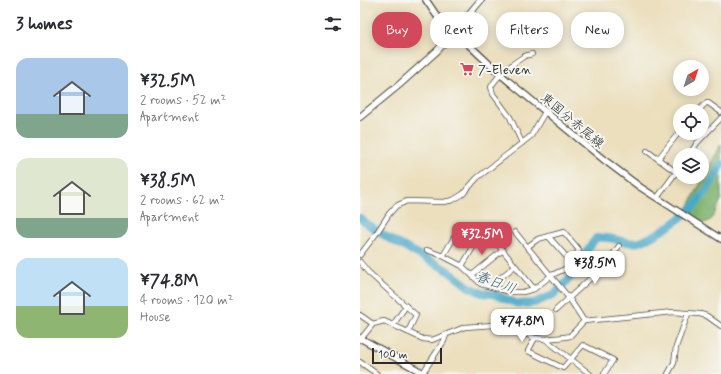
<!DOCTYPE html>
<meta charset="utf-8">
<style>
body{margin:0;font-family:Mynerve,"Klee One",sans-serif;background:#f2f2f3;color:#2b2b33;height:100vh;display:flex;flex-direction:column;font-size:15px;white-space:nowrap}
*{box-sizing:border-box;margin:0}
p{font-size:13px;color:#7c7c81}
.icon{flex:none;width:22px;height:22px;fill:none;stroke:currentColor;stroke-width:2;stroke-linecap:round;stroke-linejoin:round}
.map{position:relative;flex:1;overflow:hidden}
.drawer{display:flex;flex-direction:column;background:#fff;width:360px}
.drawer>*{flex:none}
.top-card{position:absolute;left:12px;top:12px;width:289px;height:36px;display:flex;gap:8px}
.needle{width:26px;rotate:39deg}
.controls{position:absolute;left:313px;top:60px;display:grid;gap:8px}
.controls a{display:grid;place-items:center;width:36px;height:36px;border-radius:50%;background:#fff;box-shadow:0 2px 10px #0003;font-size:20px}
.scale{position:absolute;left:12px;bottom:10px;width:70px;box-sizing:border-box;padding-left:4px;border:2px solid #2b2b2b;border-top:0;font-size:11px;line-height:14px;white-space:nowrap;color:#2b2b2b;-webkit-text-stroke:3px #f6f6f2;paint-order:stroke}
.price{position:absolute;translate:-50% -34px;padding:0 9px;border-radius:8px;background:#fff;color:#222;font-size:13px;line-height:26px;filter:drop-shadow(0 1px 2px #0008)}
.price::after{content:'';position:absolute;left:50%;top:24px;width:12px;height:9px;margin-left:-6px;background:inherit;clip-path:polygon(0 0,100% 0,50% 100%)}
.price.selected{background:#d1495b;color:#fff}
ul{padding:0;list-style:none}
li{display:flex;align-items:center;gap:12px;height:100px;padding:0 16px}
li span{display:grid;place-items:center;flex:none;width:112px;height:80px;border-radius:12px;color:#555}
li>.icon{margin-inline-start:auto}
span .icon{width:48px;height:48px;fill:#fffc;stroke-width:1}
li b{font-size:17px}
h2{display:flex;justify-content:space-between;align-items:center;height:48px;padding:0 16px;font-size:17px}
.tag{padding:0 14px;border-radius:16px;background:#fff;box-shadow:0 2px 10px #0003;font-size:14px;line-height:36px}
.tag.selected{background:#d1495b;color:#fff}
main{display:flex;flex:1;min-height:0}
.map>svg:first-child{display:block}
</style>
<main>
<section class="drawer">
<h2>3 homes<svg class="icon" aria-label="filters" viewBox="0 0 24 24"><path d="M4 7h16M4 17h16"/><circle cx="9" cy="7" r="2"/><circle cx="15" cy="17" r="2"/></svg></h2>
<ul>
<li><span style="background:linear-gradient(#a9c7e8 70%,#7fa58c 0)"><svg class="icon" aria-label="home" viewBox="0 0 24 24"><path d="M3 11l9-7 9 7M6 9v11h12V9"/></svg></span><div><b>¥32.5M</b><p>2 rooms · 52 m²</p><p>Apartment</p></div></li>
<li><span style="background:linear-gradient(#dfe7d0 75%,#7fa58c 0)"><svg class="icon" aria-label="home" viewBox="0 0 24 24"><path d="M3 11l9-7 9 7M6 9v11h12V9"/></svg></span><div><b>¥38.5M</b><p>2 rooms · 62 m²</p><p>Apartment</p></div></li>
<li><span style="background:linear-gradient(#bfe0f5 60%,#8fb573 0)"><svg class="icon" aria-label="home" viewBox="0 0 24 24"><path d="M3 11l9-7 9 7M6 9v11h12V9"/></svg></span><div><b>¥74.8M</b><p>4 rooms · 120 m²</p><p>House</p></div></li>
</ul>
</section>
<div class="map">
<svg width="361" height="374" viewBox="0 0 361 374">
<rect width="100%" height="100%" fill="#f6f6f2"/>
<filter id="ink" filterUnits="userSpaceOnUse"><feTurbulence type="fractalNoise" baseFrequency=".025" numOctaves="2"/><feDisplacementMap in="SourceGraphic" scale="8" xChannelSelector="R" yChannelSelector="G"/><feConvolveMatrix kernelMatrix="1 2 1 2 8 2 1 2 1" color-interpolation-filters="sRGB"/></filter>
<filter id="wash" filterUnits="userSpaceOnUse"><feTurbulence type="fractalNoise" baseFrequency=".012" numOctaves="4" result="noise"/><feDisplacementMap in="SourceGraphic" scale="16" xChannelSelector="R" yChannelSelector="G"/><feGaussianBlur stdDeviation="0.9" result="paint"/><feColorMatrix in="noise" values="0 0 0 0 0 0 0 0 0 0 0 0 0 0 0 0 0 1.4 0 .05"/><feComposite in="paint" operator="in"/></filter>
<g filter="url(#wash)">
<rect width="100%" height="100%" fill="#ebdfbd"/>
<polygon fill="#7db16d" stroke="#546e4c" points="361,144 361,200 352,219 345,223 326,211"/>
<g fill="none" stroke-linecap="round" stroke-linejoin="round">
<path stroke="#4aa8c9" stroke-width="8" d="M 0,218 L 7,224 L 28,238 L 87,270 L 109,287 L 122,293 L 133,294 L 158,304 L 174,303 L 193,295 L 209,279 L 225,253 L 236,238 C 251,235 264,245 279,242 C 285,241 292,236 298,233 C 328,216 347,196 361,164"/>
</g>
</g>
<g filter="url(#ink)">
<g fill="none" stroke-linecap="round" stroke-linejoin="round">
<defs>
<g id="minor">
<polyline points="338,111 347,102 361,112"/>
<path d="M 162,143 L 150,117 L 133,94 L 131,87 C 136,77 153,63 163,57 C 166,55 169,55 172,54"/>
<polyline points="287,151 316,172"/>
<polyline points="329,155 337,143 361,118"/>
<polyline points="298,159 320,131"/>
<polyline points="297,198 320,167"/>
<polyline points="155,232 209,298 224,321"/>
<polyline points="188,236 211,262"/>
<polyline points="67,250 83,256 102,266 121,284 150,292 163,292 174,289"/>
<polyline points="0,255 16,234 29,214 36,206 47,201 84,202 93,200 103,194 117,178 171,136 185,112"/>
<polyline points="83,256 102,224 136,242 174,289 192,275 207,268 219,250 204,232 178,239 167,247"/>
<polyline points="0,262 8,272 56,315 48,332"/>
<polyline points="102,266 121,234"/>
<polyline points="112,275 143,250"/>
<polyline points="130,286 155,266"/>
<polyline points="196,310 247,263 259,246"/>
<polyline points="0,315 13,324"/>
<polyline points="33,325 46,306"/>
<polyline points="175,338 168,351 203,368 223,345 253,360 244,374"/>
<polyline points="185,339 230,374"/>
<polyline points="0,340 13,324 24,321 63,339 72,340 105,327 133,325 150,328 175,338 185,339 205,337 210,336 224,321 313,312 340,314 347,316 361,326"/>
<polyline points="0,362 17,374"/>
<polyline points="62,374 84,341 86,335"/>
<polyline points="308,374 314,363 316,347 328,314"/>
</g>
<g id="tertiary">
<polyline points="66,0 81,22 95,32 141,75 243,159 280,187 361,239"/>
<polyline points="0,338 65,374"/>
</g>
<polyline id="secondary" points="0,117 39,85 78,50 121,0"/>
</defs>
<use href="#minor" stroke="#484641" stroke-width="6"/>
<use href="#tertiary" stroke="#484641" stroke-width="8"/>
<use href="#secondary" stroke="#484641" stroke-width="8"/>
<use href="#minor" stroke="#fff" stroke-width="4.5"/>
<use href="#tertiary" stroke="#fff" stroke-width="5.5"/>
<use href="#secondary" stroke="#fff" stroke-width="6"/>
</g>
</g>
<defs>
<symbol id="supermarket-bare" viewBox="-9 -9 18 18"><path d="M-6-5.5h2.5l.6 2H6L4.5 2H-2.5L-4.4-4H-6ZM-1.5 3.2a1.3 1.3 0 1 0 .1 0ZM3 3.2a1.3 1.3 0 1 0 .1 0Z" fill="#d1495b" stroke="#f6f6f2" stroke-width="2.5" paint-order="stroke"/></symbol>
</defs>
<g fill-rule="evenodd">
<use href="#supermarket-bare" x="97" y="59" width="20" height="20"/>
</g>
<g text-anchor="middle" stroke-width="4" stroke-linejoin="round" paint-order="stroke">
<g font-size="13" fill="#2b2b2b" stroke="#f6f6f2" text-anchor="start">
<text x="118" y="74">7-Eleven</text>
</g>
<g font-size="13" fill="#2b2b2b" stroke="#f6f6f2">
<text transform="translate(213 120) rotate(40)" y="5">東国分赤尾線</text>
</g>
<g font-size="14" font-style="italic" fill="#375d6a" stroke="#f6f6f2">
<text transform="translate(136 282) rotate(20)" y="5">春日川</text>
</g>
</g>
</svg>
<div class="controls">
<a><svg class="needle" viewBox="-14 -14 28 28"><path d="M0-13l5 13h-10z" fill="#e53935"/><path d="M0 13l5-13h-10z" fill="#7c7c81"/></svg></a>
<a><svg class="icon" aria-label="locate" viewBox="0 0 24 24"><circle cx="12" cy="12" r="6"/><path d="M12 2v4M12 18v4M2 12h4M18 12h4"/></svg></a>
<a><svg class="icon" aria-label="layers" viewBox="0 0 24 24"><path d="M12 4l9 5-9 5-9-5zM3 14l9 5 9-5"/></svg></a>
</div>
<div class="scale">100 m</div>
<b class="price selected" style="left:122px;top:256px">¥32.5M</b>
<b class="price" style="left:235px;top:285px">¥38.5M</b>
<b class="price" style="left:162px;top:343px">¥74.8M</b>
<div class="top-card">
<a class="tag selected">Buy</a>
<a class="tag">Rent</a>
<a class="tag">Filters</a>
<a class="tag">New</a>
</div>
</div>
</main>
